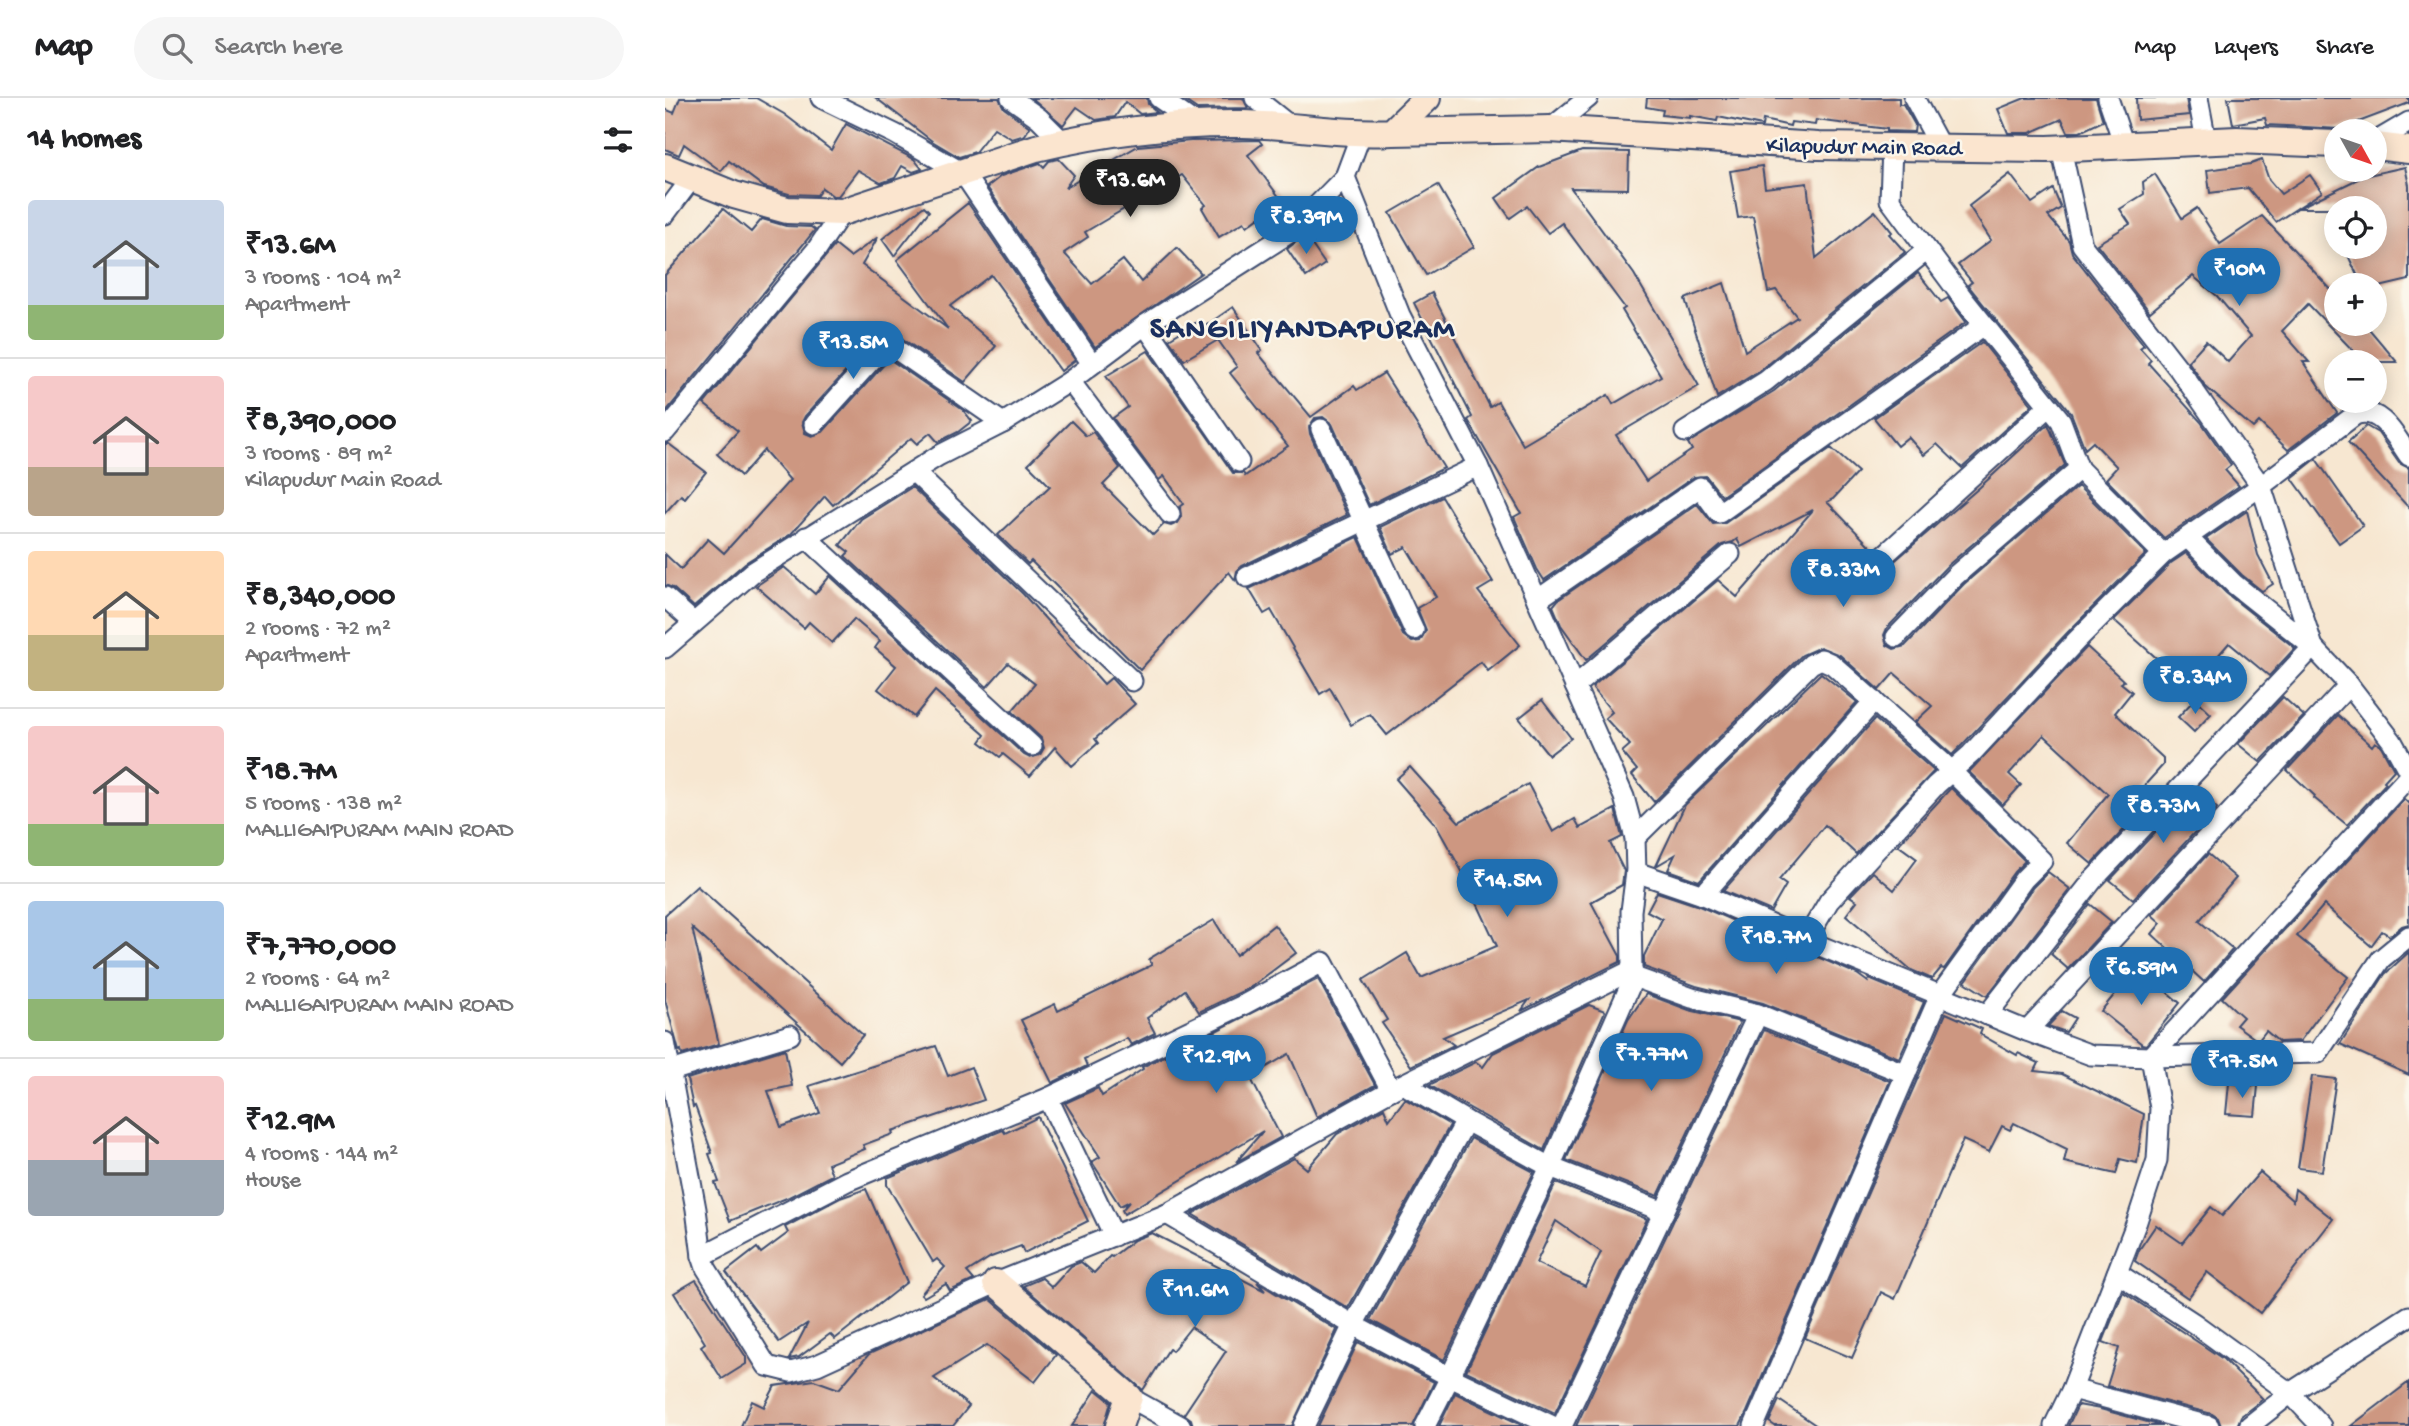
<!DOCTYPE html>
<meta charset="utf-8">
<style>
body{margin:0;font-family:"Gochi Hand",sans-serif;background:#f6f6f6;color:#202124;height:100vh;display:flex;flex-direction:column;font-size:26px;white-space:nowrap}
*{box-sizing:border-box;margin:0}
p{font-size:23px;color:#757577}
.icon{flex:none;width:38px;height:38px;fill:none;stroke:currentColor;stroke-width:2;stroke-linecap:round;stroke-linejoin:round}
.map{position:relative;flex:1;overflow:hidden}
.sheet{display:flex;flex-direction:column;background:#fff;width:665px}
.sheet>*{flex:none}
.needle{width:46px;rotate:130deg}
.buttons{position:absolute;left:1659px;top:21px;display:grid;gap:14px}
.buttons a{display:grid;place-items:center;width:63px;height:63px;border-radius:50%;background:#fff;box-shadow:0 4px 18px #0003;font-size:35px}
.price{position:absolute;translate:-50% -60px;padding:0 16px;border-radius:24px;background:#1f6fb2;color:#fff;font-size:23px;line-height:46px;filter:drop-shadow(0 2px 4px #0008)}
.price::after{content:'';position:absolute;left:50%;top:42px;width:21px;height:16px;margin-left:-10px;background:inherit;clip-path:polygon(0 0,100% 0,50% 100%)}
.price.on{background:#222;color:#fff}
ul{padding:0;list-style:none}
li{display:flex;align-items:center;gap:21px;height:175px;padding:0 28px}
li+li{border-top:2px solid #e0e0e0}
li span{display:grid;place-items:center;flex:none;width:196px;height:140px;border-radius:7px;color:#555}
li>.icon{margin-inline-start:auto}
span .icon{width:84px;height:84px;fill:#fffc;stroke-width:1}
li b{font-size:30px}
h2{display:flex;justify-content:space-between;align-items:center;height:84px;padding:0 28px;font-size:30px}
header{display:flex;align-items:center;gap:42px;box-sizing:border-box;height:98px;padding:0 35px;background:#fff;border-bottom:2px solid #e0e0e0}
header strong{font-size:33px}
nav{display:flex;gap:38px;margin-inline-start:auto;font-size:24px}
.search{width:490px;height:63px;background:#f6f6f6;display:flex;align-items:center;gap:18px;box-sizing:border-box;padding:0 24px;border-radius:38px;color:#757577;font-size:26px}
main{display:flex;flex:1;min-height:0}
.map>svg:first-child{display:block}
</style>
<header>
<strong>Map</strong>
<div class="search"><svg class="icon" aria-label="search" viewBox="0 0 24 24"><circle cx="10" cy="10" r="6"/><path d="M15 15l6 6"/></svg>Search here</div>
<nav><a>Map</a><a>Layers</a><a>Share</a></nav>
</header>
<main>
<section class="sheet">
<h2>14 homes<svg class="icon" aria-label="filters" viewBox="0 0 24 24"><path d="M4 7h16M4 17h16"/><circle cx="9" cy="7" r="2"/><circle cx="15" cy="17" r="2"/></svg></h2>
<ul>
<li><span style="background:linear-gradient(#c9d6e8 75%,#8fb573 0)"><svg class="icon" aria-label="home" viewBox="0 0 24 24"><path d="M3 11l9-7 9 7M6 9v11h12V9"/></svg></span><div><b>₹13.6M</b><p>3 rooms · 104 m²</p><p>Apartment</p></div></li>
<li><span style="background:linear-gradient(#f6c9c9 65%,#b9a48a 0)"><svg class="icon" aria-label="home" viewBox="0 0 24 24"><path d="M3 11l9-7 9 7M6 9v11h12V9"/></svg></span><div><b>₹8,390,000</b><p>3 rooms · 89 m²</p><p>Kilapudur Main Road</p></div></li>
<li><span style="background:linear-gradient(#ffd9b3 60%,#c2b280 0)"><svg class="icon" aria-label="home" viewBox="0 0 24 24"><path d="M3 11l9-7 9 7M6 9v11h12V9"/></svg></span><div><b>₹8,340,000</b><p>2 rooms · 72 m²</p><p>Apartment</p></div></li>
<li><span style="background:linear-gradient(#f6c9c9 70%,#8fb573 0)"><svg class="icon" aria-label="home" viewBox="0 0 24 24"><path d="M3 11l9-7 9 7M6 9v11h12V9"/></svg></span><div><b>₹18.7M</b><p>5 rooms · 138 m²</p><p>MALLIGAIPURAM MAIN ROAD</p></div></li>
<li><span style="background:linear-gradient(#a9c7e8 70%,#8fb573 0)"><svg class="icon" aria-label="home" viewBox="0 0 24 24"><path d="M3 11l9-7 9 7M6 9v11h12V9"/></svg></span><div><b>₹7,770,000</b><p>2 rooms · 64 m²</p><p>MALLIGAIPURAM MAIN ROAD</p></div></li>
<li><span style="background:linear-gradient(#f6c9c9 60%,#9aa5b1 0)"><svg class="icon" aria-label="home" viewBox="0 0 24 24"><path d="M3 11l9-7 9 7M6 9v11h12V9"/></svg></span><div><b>₹12.9M</b><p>4 rooms · 144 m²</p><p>House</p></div></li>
</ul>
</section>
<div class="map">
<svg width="1744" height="1328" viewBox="0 0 1744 1328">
<rect width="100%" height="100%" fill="#fbf7ec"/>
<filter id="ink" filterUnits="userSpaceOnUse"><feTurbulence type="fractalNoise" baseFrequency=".0143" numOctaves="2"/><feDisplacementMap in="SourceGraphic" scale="14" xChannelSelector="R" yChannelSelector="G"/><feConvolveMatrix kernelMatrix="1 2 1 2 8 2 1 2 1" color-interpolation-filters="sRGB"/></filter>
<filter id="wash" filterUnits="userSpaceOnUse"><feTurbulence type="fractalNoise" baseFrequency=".00686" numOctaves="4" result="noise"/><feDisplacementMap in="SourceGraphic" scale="28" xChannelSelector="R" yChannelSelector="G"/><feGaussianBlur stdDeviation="1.57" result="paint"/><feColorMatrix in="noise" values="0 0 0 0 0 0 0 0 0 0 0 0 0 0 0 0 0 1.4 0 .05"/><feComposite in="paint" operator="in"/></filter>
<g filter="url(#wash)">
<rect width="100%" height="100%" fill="#f7e7d1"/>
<g id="blocks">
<g fill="#cd9781" fill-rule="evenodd">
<polygon points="15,0 91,0 119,16 166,52 181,26 249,61 257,71 248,74 237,68 230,80 216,85 193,72 173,98 168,98 157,90 152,97 124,96 99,89 64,63 56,73 19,46 14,57 0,51 0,11 9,15"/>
<polygon points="211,0 334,0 339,10 365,29 360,37 347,41 329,30 310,54 294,59 267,43"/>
<polygon points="367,0 482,0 483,6 492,14 475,16 460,4 450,19 431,22 412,9 398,27"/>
<polygon points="516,0 578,0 583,10 532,11"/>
<polygon points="982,0 1234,0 1234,6 1238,6 1250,27 1249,34 1222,33 1222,31 1151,22 1150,27 1126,24 1125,28 1098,22 1097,28 1053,19 1052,23 1025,18 1025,20 997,17 998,12 981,9"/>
<polygon points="1360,0 1431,0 1438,23 1415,34 1403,34 1397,21 1365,35 1343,35 1333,11"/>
<polygon points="1471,0 1521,0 1524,17 1472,22"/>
<polygon points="1563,0 1744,0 1744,5 1675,31 1602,27 1600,20 1568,26"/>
<polygon points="594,42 597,46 583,57 626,115 618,124 608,131 607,129 603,132 594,119 582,128 579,124 554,139 537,110 541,107 517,77 420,134 423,139 399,155 427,186 458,162 476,184 512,150 536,175 430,249 322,89 336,78 375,65 379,69 384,63 394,61 409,77 400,90 473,48 526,43"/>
<polygon points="917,53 964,54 963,91 906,90 969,176 1034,288 951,337 981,383 1027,352 1023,345 1109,293 1253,175 1276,204 1283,200 1301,224 1057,398 1041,378 1029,379 879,482 872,471 849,419 856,415 803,322 807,319 749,205 767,195 825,309 833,304 858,347 943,297 948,306 996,278 957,212 960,210 897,125 883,135 862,108 845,120 831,100 874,69"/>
<polygon points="1597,62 1604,82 1616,96 1645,77 1657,94 1611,124 1583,90 1545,95 1542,72 1586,66"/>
<polygon points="1097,68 1100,90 1142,85 1151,160 1210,113 1227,134 1224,136 1240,154 1094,273 1052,299 1020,201 1059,185 1080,253 1132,219 1111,192 1103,194 1088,118 1073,120 1065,73"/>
<polygon points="1740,69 1744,87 1744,182 1710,190 1710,187 1697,187 1679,149 1710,149 1710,110 1633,110 1699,78"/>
<polygon points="1345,76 1367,105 1388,91 1396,110 1383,118 1404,143 1407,155 1479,247 1475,250 1486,262 1483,265 1536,324 1566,367 1560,372 1574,388 1499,440 1441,381 1452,369 1428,344 1420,351 1406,315 1310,196 1303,187 1307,184 1293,167 1326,142 1304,108"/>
<polygon points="1490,76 1517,120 1532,110 1555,146 1597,118 1671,197 1671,226 1700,226 1732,264 1699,264 1643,206 1617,233 1644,264 1638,264 1672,315 1623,352 1594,324 1588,330 1541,289 1523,263 1541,243 1563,264 1586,238 1552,198 1528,178 1485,214 1432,146 1465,126 1455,111 1479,96 1478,84"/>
<polygon points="773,87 809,149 761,177 725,115"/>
<polygon points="303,105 410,262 396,273 326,177 285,208 331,248 300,284 229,235 217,234 140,318 137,324 140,335 147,338 158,334 224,261 298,312 307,323 293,334 273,344 265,335 252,346 246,340 168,407 160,398 126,436 80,465 29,509 8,490 0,487 0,456 16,471 43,441 59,455 125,382 99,352 76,378 52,356 73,333 39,306 170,147 185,159 213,139 197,167 283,231 232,162"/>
<polygon points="259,108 264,113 229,158 217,141"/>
<polygon points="58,111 86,134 97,121 121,128 146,129 150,132 0,315 0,177"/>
<polygon points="640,137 660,166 641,179 622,151"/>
<polygon points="568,209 597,252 593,255 646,319 689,288 692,292 719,275 779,370 704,407 667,326 658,319 650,320 644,329 645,336 682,417 577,468 572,473 570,482 564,474 475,572 366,463 363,466 333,437 385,388 363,366 406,323 421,338 428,334 455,370 438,387 488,437 499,426 506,428 513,425 516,420 515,409 519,406 499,378 494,382 448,320 463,309 441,278 483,253 568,375 578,375 580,378 623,348 565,275 572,269 553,242 519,262 504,241 532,224 536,231"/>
<polygon points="1317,244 1367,307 1297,370 1272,346 1259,357 1243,339 1232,348 1209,320"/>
<polygon points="1383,326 1400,367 1282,468 1222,530 1219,537 1222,547 1229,551 1240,548 1299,486 1413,388 1481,456 1402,535 1297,647 1287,657 1250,624 1267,608 1229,575 1214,592 1175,557 1155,549 1137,557 989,704 967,677 972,672 957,654 965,647 940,620 947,614 927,589 1053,482 1072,499 1148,412 1076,449 1072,441 1068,444 1057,447 921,562 896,527 888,508 893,502 1032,406 1048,426 1060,425 1166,350 1193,374 1168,401 1162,404 1208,451 1202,459 1205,470 1210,473 1217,474 1315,389"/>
<polygon points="1701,328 1713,335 1734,365 1744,370 1744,410 1683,344"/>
<polygon points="0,346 4,346 41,374 20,400 16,397 0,415"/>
<polygon points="1651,361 1698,428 1674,445 1627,380"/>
<polygon points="247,389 358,496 439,586 446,580 470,606 430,641 433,645 407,668 390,649 365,678 338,656 335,659 315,644 320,637 270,593 249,619 213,591 231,568 210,550 215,543 189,521 167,545 144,524 139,530 91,488 119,469 150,496 165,478 359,657 365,660 375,657 379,650 376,640 347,613 370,586 343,565 322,589 180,458 184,454 175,447 196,421"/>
<polygon points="777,399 828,484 813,493 855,547 823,573 816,564 722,637 705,616 686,627 665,590 655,596 606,512 599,516 584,491 693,439 738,537 747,544 755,543 761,532 752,510 771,499 741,449 727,456 715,429"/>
<polygon points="1582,413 1593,457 1608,486 1597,493 1577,477 1541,441"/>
<polygon points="1521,455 1561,495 1630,550 1604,578 1564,545 1525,590 1449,522 1506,465"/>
<polygon points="1422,549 1459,583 1456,585 1467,594 1450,615 1498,660 1498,667 1479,688 1490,698 1427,766 1402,745 1443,696 1379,637 1344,676 1356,687 1338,707 1304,674"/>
<polygon points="1156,575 1192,604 1034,783 1003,772 1010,757 991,768 1020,707"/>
<polygon points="1618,599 1639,618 1595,664 1573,646"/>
<polygon points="1530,601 1546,616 1529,634 1513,619"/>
<polygon points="877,602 906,640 884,657 854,620"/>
<polygon points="1673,617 1707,648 1710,644 1716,648 1729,672 1719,683 1721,685 1682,727 1649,700 1650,698 1622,672"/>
<polygon points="1210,621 1269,673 1191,756 1160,727 1114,782 1121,787 1106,813 1058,793"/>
<polygon points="745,669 794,724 863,686 888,734 910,721 915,730 950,711 957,739 945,745 959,773 957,787 926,804 955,858 955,864 856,913 864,902 778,939 789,947 746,968 717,925 722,922 698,882 742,855 756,880 832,848 799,777 771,727 731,681"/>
<polygon points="1286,690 1360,763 1349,774 1279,871 1276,870 1267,881 1244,871 1181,817 1192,803 1185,798 1208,774 1229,792 1252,761 1233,747"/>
<polygon points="1530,692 1552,710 1468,801 1445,782"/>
<polygon points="1739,701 1744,706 1744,826 1737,828 1725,838 1717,833 1706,848 1659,807 1632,838 1683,879 1635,943 1614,944 1601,933 1593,943 1571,927 1578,919 1557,900"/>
<polygon points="1543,756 1571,780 1534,823 1568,851 1539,884 1487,836 1496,825 1487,817"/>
<polygon points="1383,774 1405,791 1322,898 1300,884 1368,789"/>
<polygon points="32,788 198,937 175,964 27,830 54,946 17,957 16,952 14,953 0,902 0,817"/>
<polygon points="992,794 1034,808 1192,876 1203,884 1204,881 1259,904 1234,960 1098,905 1031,888 979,869 979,858 997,821 982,813"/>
<polygon points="1425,806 1447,824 1403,871 1386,856"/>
<polygon points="549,822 571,857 609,827 631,855 586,889 534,914 520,892 482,920 490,935 466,947 462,940 419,961 422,968 387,985 356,922 390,906 393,913 487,867 484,861"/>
<polygon points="1744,854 1744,977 1675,946 1720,876"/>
<polygon points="1472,869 1515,905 1481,947 1477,946 1436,913"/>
<polygon points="653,881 710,987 652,1019 624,956 585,979 616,1039 571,1064 598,1033 459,1116 457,1112 465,1103 455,1108 427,1064 435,1059 400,1005 433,990 437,998 478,971 477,969 501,957 504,962 547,935"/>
<polygon points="981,896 1024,912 1075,924 993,1098 901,1062 963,922"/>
<polygon points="924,907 940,913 879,1052 764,987 811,964 818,969 828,955"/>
<polygon points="1397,913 1410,920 1401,934 1383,928"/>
<polygon points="1281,915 1317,931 1315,936 1352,957 1353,955 1374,965 1370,973 1397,976 1479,1016 1472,1065 1455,1061 1451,1076 1399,1064 1402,1051 1349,1025 1345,1032 1337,1028 1324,1054 1298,1042 1230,1201 1216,1194 1187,1260 1140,1240"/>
<polygon points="1099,932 1225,983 1082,1314 1075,1328 911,1328"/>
<polygon points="271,948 283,978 306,969 319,1002 227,1033 228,1036 198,1047 200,1051 163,1066 167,1077 124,1099 65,1123 50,1085 54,1084 44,1056 47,1055 30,1008 28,1009 22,981 120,951 127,988 103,993 116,1029 155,1015 144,988"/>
<polygon points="1647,978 1671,981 1657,1073 1633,1070"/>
<polygon points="1564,985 1593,988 1590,1018 1561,1016"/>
<polygon points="740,1001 785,1027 683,1210 527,1116 629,1060 642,1071 672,1036 719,1010 724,1022"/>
<polygon points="373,1019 423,1123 359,1155 356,1148 326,1159 302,1174 309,1182 285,1193 281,1186 259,1199 256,1196 280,1169 272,1161 268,1164 222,1087 222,1080 338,1032 340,1035"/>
<polygon points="806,1040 869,1074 779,1262 705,1222"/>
<polygon points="1595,1074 1628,1103 1630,1091 1668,1121 1595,1215 1542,1174 1523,1200 1470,1163 1474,1152 1491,1127 1517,1145 1546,1109 1557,1118"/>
<path d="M 891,1085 L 982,1121 L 890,1315 L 801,1273 ZM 891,1123 L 936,1154 L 920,1188 L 871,1165 Z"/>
<polygon points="201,1091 242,1184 170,1241 165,1236 134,1259 124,1261 143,1225 114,1244 61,1174 92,1150 96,1155 123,1135 120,1129 122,1128 175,1100"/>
<polygon points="487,1135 600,1193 592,1184 672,1232 627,1328 528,1328 526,1321 519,1316 561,1253 526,1229 507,1253 504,1251 478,1292 358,1188 377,1180 387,1189 406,1168 416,1164 429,1175 445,1158 447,1159 469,1142"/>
<polygon points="31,1182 81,1259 81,1266 57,1281 36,1248 40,1245 9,1195"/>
<polygon points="1458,1194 1558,1261 1598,1301 1576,1318 1572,1328 1556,1328 1553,1320 1547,1316 1442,1288 1454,1250 1438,1244"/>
<polygon points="325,1201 391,1257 370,1284 322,1247 269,1280 304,1308 288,1328 76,1328 87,1303 99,1309 110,1288 149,1282 174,1291 204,1256"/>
<polygon points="693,1244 769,1284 748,1328 653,1328"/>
<polygon points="1744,1284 1744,1328 1686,1328"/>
<polygon points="431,1292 446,1304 439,1328 407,1328"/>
<polygon points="790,1295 859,1328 774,1328"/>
<polygon points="1114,1302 1152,1328 1110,1328 1104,1324"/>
<polygon points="1413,1307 1435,1311 1497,1328 1403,1328"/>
</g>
</g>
</g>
<g filter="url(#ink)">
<use href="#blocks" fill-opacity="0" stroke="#3c4b6f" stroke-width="2"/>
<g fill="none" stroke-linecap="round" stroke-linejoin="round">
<defs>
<g id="street">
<polyline points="156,0 230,36 298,75 427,266"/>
<polyline points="346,0 374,20 398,44"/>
<polyline points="494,0 533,27"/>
<polyline points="590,0 625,28"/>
<polyline points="1249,0 1276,50"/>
<polyline points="1443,0 1459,47"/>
<polyline points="1533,0 1541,43"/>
<polyline points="885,31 923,0"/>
<polyline points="1710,44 1744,24"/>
<polyline points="1227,49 1225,102 1300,203 1396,323 1414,371 1498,456"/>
<polyline points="0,116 27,80"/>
<polyline points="480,227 574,364"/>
<polyline points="405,283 505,416"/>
<polyline points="149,326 222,245 338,325"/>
<polyline points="656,331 749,532"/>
<polyline points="0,334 152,151 177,114"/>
<polyline points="1020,334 1101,283 1262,152"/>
<polyline points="249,374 467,583"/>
<polyline points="141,439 367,648"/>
<polyline points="1523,440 1569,486 1648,549 1684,587 1727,643 1744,674"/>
<polyline points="1214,462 1384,308"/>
<polyline points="582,479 813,368"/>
<polyline points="0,499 28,524"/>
<polyline points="872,502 1035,389 1054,415 1319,227"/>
<polyline points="1231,539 1291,477 1414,371"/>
<polyline points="0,550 88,474 273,358 338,325 405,283 480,227 626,134 680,79"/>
<polyline points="910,588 1065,456"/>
<polyline points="970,740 1146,566 1156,561 1167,566 1276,663 1377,763 1359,781 1275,897 1089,1328"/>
<polyline points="971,774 1038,797 1141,842 1362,933 1426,957 1486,959 1653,955 1716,861 1744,838"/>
<polyline points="1038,797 1209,603"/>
<path d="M 1141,842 L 1164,803 L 1271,687 L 1306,656 L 1411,543 L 1498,456 L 1596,388 L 1690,317 C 1716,307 1731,340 1744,358"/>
<polyline points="969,879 1027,900 1093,916"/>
<polyline points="1322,917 1428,782 1648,549 1596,388 1513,270 1417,147 1396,50"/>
<polyline points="1362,933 1684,587"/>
<polyline points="0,944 31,1111 37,1158 41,1170 102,1268 126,1274 152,1267 331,1185 502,1116 726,992 967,872 966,813 971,774 970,740 959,699 813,368 735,217 680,79 696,36"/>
<polyline points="6,973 125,937"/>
<polyline points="740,987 801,1023 885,1069 999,1114"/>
<polyline points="383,1000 449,1138"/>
<polyline points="502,1116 688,1227 785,1279 885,1069 969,879 967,872"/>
<polyline points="37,1158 182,1083 383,1000 580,906 658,864 726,992"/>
<polyline points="1452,1175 1530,1226 1625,1295 1656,1328"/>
<polyline points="1407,1291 1544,1328"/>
<polyline points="464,1299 516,1328"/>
<polyline points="639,1328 688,1227 801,1023"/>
<polyline points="760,1328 785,1279 888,1328"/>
<polyline points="897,1328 1093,916 1241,976"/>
<polyline points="1389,1328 1407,1291 1472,1123 1492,1062 1495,1010 1486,959 1744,678"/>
<polyline points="1584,1328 1631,1291 1744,1218"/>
</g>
<g id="secondary">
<polyline points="727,34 885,31 1153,48 1383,51 1572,42 1671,46"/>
<polyline points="1710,48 1744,52"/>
<path d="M 0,69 L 69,97 L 122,112 L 177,114 L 371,50 C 438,34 508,25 578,26 C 628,27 677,37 727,34 L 762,0"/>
<polyline points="331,1185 464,1299 454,1328"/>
</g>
</defs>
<use href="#street" stroke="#3c4b6f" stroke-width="23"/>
<use href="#secondary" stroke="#3c4b6f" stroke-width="30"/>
<use href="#street" stroke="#fff" stroke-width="19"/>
<use href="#secondary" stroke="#fbe5cf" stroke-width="26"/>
</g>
</g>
<g text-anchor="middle" stroke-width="5" stroke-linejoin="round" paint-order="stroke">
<g font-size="23" fill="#1b2f5e" stroke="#fbf7ec">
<text transform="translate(1199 47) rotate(1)" y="8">Kilapudur Main Road</text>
</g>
<g font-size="30" font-weight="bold" letter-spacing="2" fill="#1b2f5e" stroke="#fbf7ec">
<text x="638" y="239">SANGILIYANDAPURAM</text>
</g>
</g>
</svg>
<div class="buttons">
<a><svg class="needle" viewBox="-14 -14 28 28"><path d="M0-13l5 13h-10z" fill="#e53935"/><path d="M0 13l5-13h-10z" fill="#757577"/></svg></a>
<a><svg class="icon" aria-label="locate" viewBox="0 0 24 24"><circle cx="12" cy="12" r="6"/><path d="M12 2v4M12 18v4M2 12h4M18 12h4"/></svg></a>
<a>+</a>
<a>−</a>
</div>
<b class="price on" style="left:465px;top:121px">₹13.6M</b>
<b class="price" style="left:641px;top:158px">₹8.39M</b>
<b class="price" style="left:1574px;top:210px">₹10M</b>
<b class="price" style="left:188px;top:283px">₹13.5M</b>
<b class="price" style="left:1178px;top:511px">₹8.33M</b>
<b class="price" style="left:1530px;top:618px">₹8.34M</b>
<b class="price" style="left:1498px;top:747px">₹8.73M</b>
<b class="price" style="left:842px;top:821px">₹14.5M</b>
<b class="price" style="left:1111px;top:878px">₹18.7M</b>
<b class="price" style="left:1476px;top:909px">₹6.59M</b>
<b class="price" style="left:986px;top:995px">₹7.77M</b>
<b class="price" style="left:551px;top:997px">₹12.9M</b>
<b class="price" style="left:1577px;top:1002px">₹17.5M</b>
<b class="price" style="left:530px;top:1231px">₹11.6M</b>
</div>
</main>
